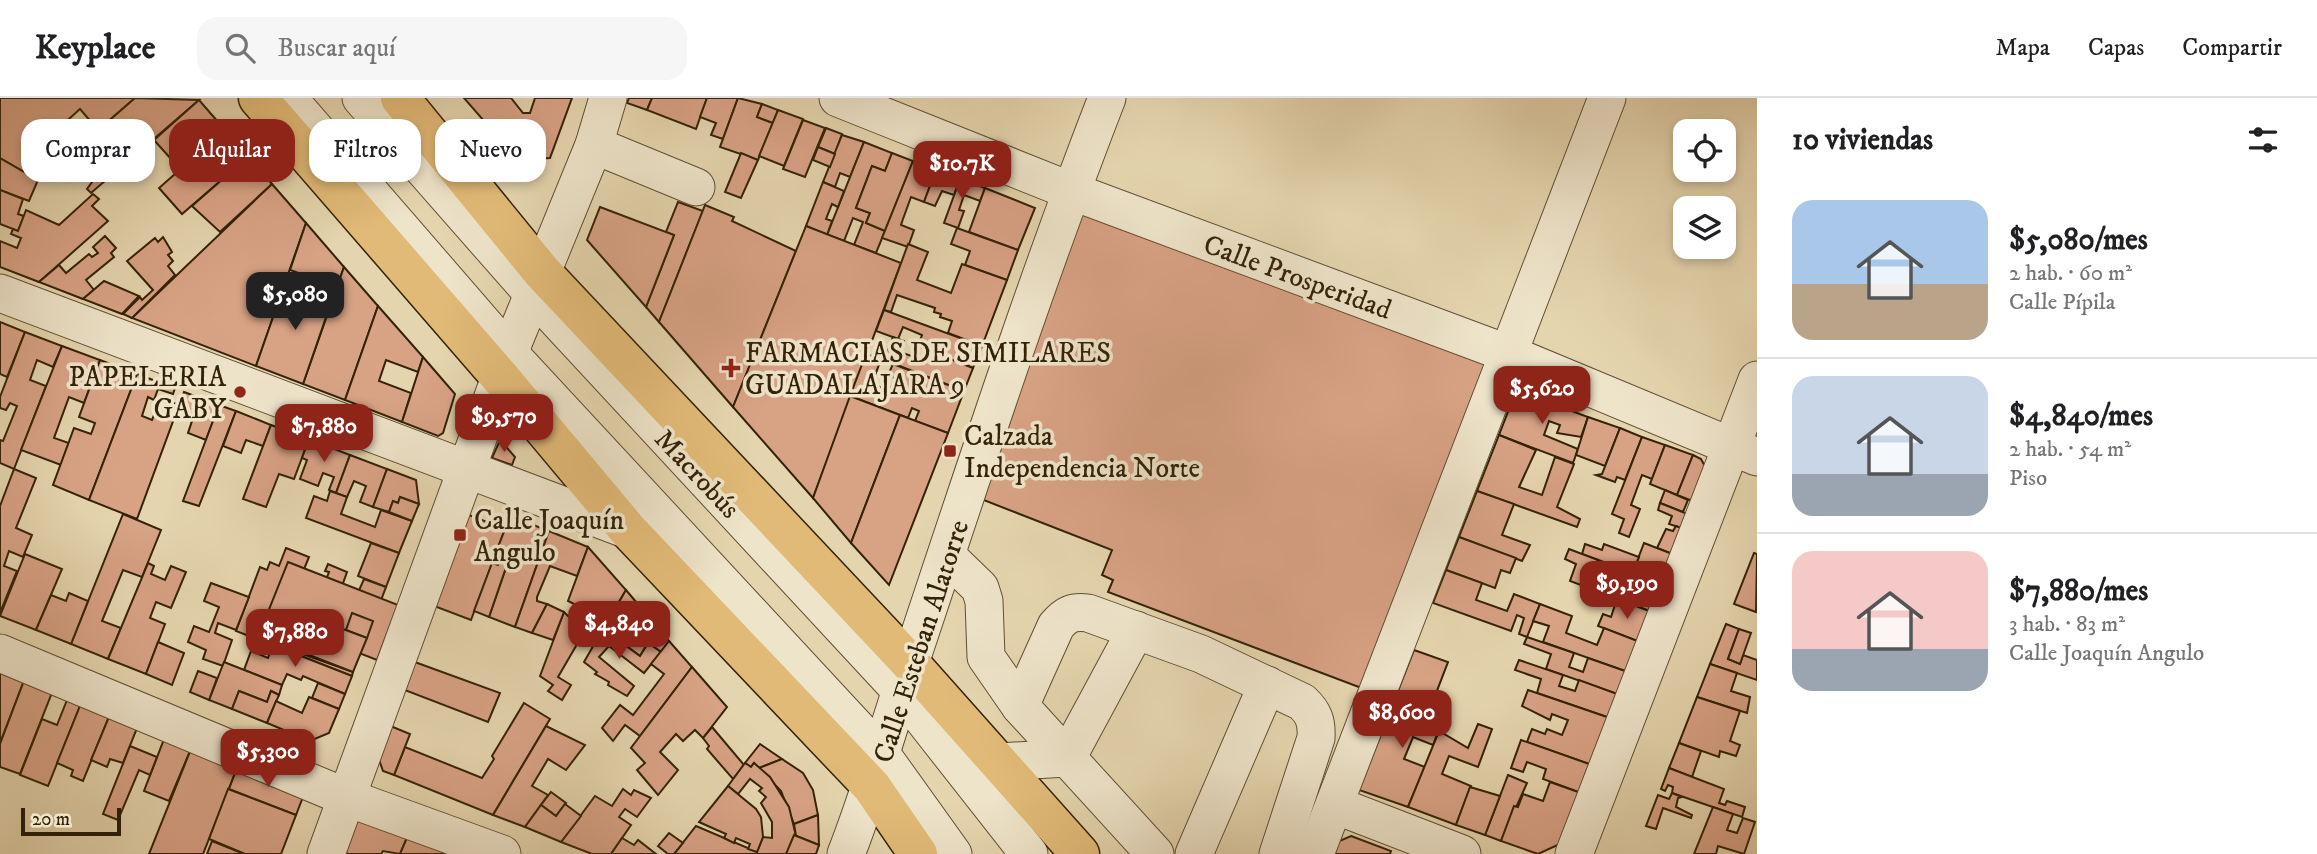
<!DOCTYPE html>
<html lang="es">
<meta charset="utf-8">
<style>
body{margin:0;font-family:"IM FELL DW Pica",serif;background:#f6f6f6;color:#202124;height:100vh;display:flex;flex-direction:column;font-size:26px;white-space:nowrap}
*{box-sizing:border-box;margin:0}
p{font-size:23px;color:#757577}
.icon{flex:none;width:38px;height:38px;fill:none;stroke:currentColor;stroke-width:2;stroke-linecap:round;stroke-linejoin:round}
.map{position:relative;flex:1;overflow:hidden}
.panel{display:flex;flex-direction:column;background:#fff;width:560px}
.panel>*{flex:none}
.hud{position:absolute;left:21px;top:21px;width:665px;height:63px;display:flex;gap:14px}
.fabs{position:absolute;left:1673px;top:21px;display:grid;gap:14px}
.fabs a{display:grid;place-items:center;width:63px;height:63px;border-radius:14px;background:#fff;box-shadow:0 4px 10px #0003;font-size:35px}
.scale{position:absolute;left:21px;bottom:18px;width:100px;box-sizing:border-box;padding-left:7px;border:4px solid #342208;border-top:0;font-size:19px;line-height:24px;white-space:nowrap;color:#342208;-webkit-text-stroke:5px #eee4ca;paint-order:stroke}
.price{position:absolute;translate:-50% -60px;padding:0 16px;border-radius:14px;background:#8f2418;color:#fff;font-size:23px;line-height:46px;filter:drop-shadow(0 2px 4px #0008)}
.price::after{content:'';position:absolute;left:50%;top:42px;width:21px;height:16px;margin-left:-10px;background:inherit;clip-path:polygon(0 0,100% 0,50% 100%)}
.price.active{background:#222;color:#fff}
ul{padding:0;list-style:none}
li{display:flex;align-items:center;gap:21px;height:175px;padding:0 35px}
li+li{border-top:2px solid #e0e0e0}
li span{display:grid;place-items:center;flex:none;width:196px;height:140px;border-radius:21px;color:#555}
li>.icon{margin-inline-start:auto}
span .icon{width:84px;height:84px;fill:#fffc;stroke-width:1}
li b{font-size:30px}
h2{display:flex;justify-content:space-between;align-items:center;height:84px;padding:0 35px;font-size:30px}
.pill{padding:0 24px;border-radius:21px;background:#fff;box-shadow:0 4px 10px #0003;font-size:24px;line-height:63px}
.pill.active{background:#8f2418;color:#fff}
header{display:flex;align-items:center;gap:42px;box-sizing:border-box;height:98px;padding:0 35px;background:#fff;border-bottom:2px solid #e0e0e0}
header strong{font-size:33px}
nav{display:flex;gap:38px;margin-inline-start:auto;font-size:24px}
.search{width:490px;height:63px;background:#f6f6f6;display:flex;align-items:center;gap:18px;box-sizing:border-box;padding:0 24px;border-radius:21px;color:#757577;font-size:26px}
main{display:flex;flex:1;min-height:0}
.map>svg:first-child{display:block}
</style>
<header>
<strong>Keyplace</strong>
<div class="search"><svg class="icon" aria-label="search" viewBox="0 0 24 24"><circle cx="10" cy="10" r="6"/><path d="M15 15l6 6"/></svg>Buscar aquí</div>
<nav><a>Mapa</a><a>Capas</a><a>Compartir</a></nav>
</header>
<main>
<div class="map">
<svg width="1757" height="756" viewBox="0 0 1757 756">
<rect width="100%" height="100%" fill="#e5d5ae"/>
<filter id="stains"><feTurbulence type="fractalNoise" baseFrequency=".00286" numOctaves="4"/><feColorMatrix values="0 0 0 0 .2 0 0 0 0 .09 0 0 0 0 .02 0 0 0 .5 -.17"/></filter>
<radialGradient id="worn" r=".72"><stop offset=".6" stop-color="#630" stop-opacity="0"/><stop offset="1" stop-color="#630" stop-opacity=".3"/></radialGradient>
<g fill="#d8a285" stroke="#342208" stroke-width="2">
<polygon points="0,0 135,0 98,32 80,11 59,30 67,39 45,57 36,81 0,60"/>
<polygon points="135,0 199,2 91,95 87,91 95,80 78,62 75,64 69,57 94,36 102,44 99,48 104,53 115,43 103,28"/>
<polygon points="464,0 511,0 523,15 530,15 535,0 572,0 550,60 518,62"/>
<polygon points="629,0 652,0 647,12 627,5"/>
<polygon points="652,0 707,0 696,31 647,12"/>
<polygon points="707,0 738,0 723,41 711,37 716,25 700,19"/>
<polygon points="738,0 762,6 757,19 773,25 758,62 720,49"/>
<polygon points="199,2 225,32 180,71 154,42"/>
<polygon points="762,6 778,12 773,25 757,19"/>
<polygon points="778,12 803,21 784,68 759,58"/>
<polygon points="803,22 825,30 805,79 783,71"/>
<polygon points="826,30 842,36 835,56 818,49"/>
<polygon points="225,32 248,59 182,116 159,90"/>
<polygon points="842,37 864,44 850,79 840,75 835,89 823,84"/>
<polygon points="864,44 892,55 885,73 872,68 856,110 870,115 866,125 885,133 876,155 854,147 863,124 853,120 844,143 827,137"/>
<polygon points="818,49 835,56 830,69 813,62"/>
<polygon points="741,55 758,62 741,100 725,94"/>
<polygon points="892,55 913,63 885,133 866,125 870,115 856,110 872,68 885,73"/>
<polygon points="248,59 272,86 220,134 192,108"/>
<polygon points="0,60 38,82 29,103 0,92"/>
<polygon points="913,63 936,72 924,104 911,99 903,121 901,127 914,132 908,149 882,140"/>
<polygon points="936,72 960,81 954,97 942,93 935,108 924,104"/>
<polygon points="960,81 985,90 980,103 964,97 959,112 964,113 958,130 944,125"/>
<polygon points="823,84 844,93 838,109 832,106 826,121 832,123 827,137 806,128"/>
<polygon points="272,86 306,125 256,268 132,220"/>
<polygon points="985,90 1035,110 1018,152 969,134"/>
<polygon points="0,92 23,101 18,116 24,118 18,133 0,126"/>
<polygon points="93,96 99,101 92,108 108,123 39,184 0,169 0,143 17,150 21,140 11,136 13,131 18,133 26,112 59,127"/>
<polygon points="678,104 703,113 659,224 646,209 674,137 666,134"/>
<polygon points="705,107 734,119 732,123 796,153 733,309 659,224"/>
<polygon points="600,109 674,137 646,209 587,142"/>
<polygon points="1079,113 1490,265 1364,591 1108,494 1113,482 1102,477 1112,452 981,401"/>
<polygon points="306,125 344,169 337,189 290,172"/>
<polygon points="806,128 901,165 813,400 733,309"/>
<polygon points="957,130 1018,152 1007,182 965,167 970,153 951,146"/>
<polygon points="105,138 116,150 111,155 114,159 86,182 94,192 83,201 39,184 59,167 66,175 89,156 92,159 98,155 93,149"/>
<polygon points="163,139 172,154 168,157 173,163 168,168 175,177 132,220 123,216 140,199 142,202 153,192 127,163 155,140 158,144"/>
<polygon points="908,146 928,154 917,182 951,195 962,166 1007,182 982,248 948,235 952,223 940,219 941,216 934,214 935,210 897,197 891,214 884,212"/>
<polygon points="344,169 378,208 345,302 303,286"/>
<polygon points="286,182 333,199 303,286 256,268"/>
<polygon points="104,183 139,198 122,216 83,201"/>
<polygon points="378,208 423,259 418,274 386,262 379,283 411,295 402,324 345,302"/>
<polygon points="884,212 982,248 973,270 918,248 922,237 903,229 898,241 876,233"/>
<polygon points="0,224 25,234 7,279 0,276"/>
<polygon points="25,234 62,248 53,269 37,262 30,282 46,288 14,371 0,365 0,342 3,343 17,308 10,305 6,312 0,310 0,299"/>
<polygon points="893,239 904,243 900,254 934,266 937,256 973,270 964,293 884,262"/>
<polygon points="62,248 100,262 84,305 69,299 54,340 69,345 61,367 21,352"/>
<polygon points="866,256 881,261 872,286 890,293 895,280 888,277 893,266 964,293 948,335 915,323 919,313 912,310 908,320 850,298"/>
<polygon points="423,259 455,296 443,335 438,338 402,324"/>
<polygon points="100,262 137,276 89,402 53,387 74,330 91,336 95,325 79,319"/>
<polygon points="137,276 175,290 173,296 158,291 154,302 148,299 142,318 152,322 161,300 179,307 137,421 89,402"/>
<polygon points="184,294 219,307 206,342 188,335 193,320 176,314"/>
<polygon points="850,298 900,317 851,445 813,400"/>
<polygon points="1521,298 1532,298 1588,319 1581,339 1557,335 1560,327 1549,323 1544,337 1578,351 1573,365 1499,337 1511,306"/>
<polygon points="219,307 236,313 199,408 183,403"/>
<polygon points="236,313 271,327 263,348 246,342 241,355 223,348"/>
<polygon points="900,317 948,335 889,487 851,445"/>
<polygon points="1588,319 1620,330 1605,368 1576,357"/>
<polygon points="271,327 309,341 294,381 279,376 266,409 243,401"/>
<polygon points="1620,330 1642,339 1625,382 1617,379 1615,384 1596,377 1602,376"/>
<polygon points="1499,337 1536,352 1519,389 1542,397 1555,359 1574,366 1557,409 1580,421 1577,429 1477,393"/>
<polygon points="1642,339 1665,347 1652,381 1642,377 1631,407 1640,411 1629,439 1619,435 1624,421 1612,416"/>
<polygon points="309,341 350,357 336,395 329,392 334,379 323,375 318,388 300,381 307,362 302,360"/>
<polygon points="500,342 515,359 512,367 492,360"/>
<polygon points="1665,347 1693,357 1677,397 1650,386"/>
<polygon points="350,357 387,371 373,409 360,404 366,388 354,383 347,399 336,395"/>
<polygon points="1693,357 1701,361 1707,372 1695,404 1677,397"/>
<polygon points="14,371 36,380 16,430 32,437 23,459 9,453 4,468 17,473 0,515 0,408"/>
<polygon points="387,371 416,382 419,406 400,399 398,405 393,403 389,414 373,409"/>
<polygon points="1665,392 1688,402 1683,414 1660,405"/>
<polygon points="330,393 347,399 341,416 375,429 381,412 412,423 399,455 306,420 314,398 327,403"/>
<polygon points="1477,393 1514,406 1502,437 1530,447 1522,463 1459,439"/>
<polygon points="400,399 419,406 412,423 389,414 393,403 398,405"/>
<polygon points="1660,405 1690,417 1684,431 1669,426 1672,418 1658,412"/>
<polygon points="123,416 161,432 142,479 123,472 102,523 121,530 108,561 71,546"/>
<polygon points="469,417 505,431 471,522 434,508"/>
<polygon points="510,418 549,433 515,529 489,519 511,455 504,453 498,467 492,465"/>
<polygon points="1676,428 1684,431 1675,457 1657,450 1666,431 1673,433"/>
<polygon points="549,433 588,449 577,478 550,468 537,499 537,503 547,506 532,535 515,529"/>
<polygon points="1459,439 1516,460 1510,475 1501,472 1495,490 1446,472"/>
<polygon points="371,445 399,455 386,489 358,478"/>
<polygon points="1644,445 1675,457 1666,478 1636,466"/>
<polygon points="1585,446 1602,452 1604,446 1639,459 1636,466 1666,478 1663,486 1582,456"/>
<polygon points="588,449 626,492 596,543 583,536 558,579 571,587 562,602 548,593 553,587 540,578 564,514 572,522 580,509 568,503"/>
<polygon points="286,450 309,459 298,486 312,491 314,486 323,489 329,474 325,473 328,466 347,474 341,491 357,497 364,481 386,489 373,523 352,515 346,532 349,533 294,512 280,548 353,574 352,578 236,533 260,469 267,472 270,464 279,468"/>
<polygon points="1569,451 1598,462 1593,474 1628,487 1632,474 1663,486 1652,514 1570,483 1576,466 1565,461"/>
<polygon points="504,453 511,455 489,519 474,513 492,465 498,467"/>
<polygon points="1754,455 1757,456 1756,514 1734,506"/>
<polygon points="25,456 62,471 36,532 0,518"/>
<polygon points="288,464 398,507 377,562 266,519"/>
<polygon points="148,465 154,468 151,476 165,482 171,468 186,474 171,510 156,504 150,520 165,526 146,576 108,561"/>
<polygon points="1446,472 1482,485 1476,502 1507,513 1514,496 1540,506 1527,539 1519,536 1524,520 1517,517 1511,533 1433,505"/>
<polygon points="211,485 249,499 236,532 218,525 215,535 232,542 223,568 203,561 206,552 188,544 194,528 209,534 219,509 204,503"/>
<polygon points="626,492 669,543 661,554 648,545 640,558 613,538 625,526 612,516"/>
<polygon points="69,495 88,503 71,546 36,532 51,497 66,503"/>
<polygon points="1617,501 1652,514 1640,544 1598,528 1603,516 1611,519"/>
<polygon points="547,506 564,514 553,542 532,535"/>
<polygon points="1540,506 1572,518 1566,535 1597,547 1604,530 1640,544 1628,574 1543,544 1549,528 1533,523"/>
<polygon points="352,515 373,523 367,540 346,532"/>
<polygon points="319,522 367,540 353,574 304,555"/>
<polygon points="1726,526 1739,531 1728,561 1740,566 1743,557 1757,562 1757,582 1710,566"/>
<polygon points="603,531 640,558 648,545 661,554 644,575 609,548 599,559 634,588 627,598 608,587 609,584 595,576 597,574 584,564"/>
<polygon points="1739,531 1751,535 1740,566 1728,561"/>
<polygon points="1527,539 1574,555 1569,569 1583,574 1588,560 1628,574 1620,597 1546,571 1551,556 1524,546"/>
<polygon points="669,543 692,569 640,638 625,627 613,643 602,630 620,607 633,617 664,576 651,566"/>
<polygon points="158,544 184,555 172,587 146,576"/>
<polygon points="273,547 352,578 345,596 303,578 301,582 287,576 282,587 244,572 251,553 268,560"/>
<polygon points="1414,552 1448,564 1433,603 1421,600 1419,606 1396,598"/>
<polygon points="1519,562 1563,577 1559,588 1575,593 1579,582 1620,597 1610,620 1537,595 1541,581 1515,572"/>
<polygon points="412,563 500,595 488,624 402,591"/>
<polygon points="224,564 282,587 279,597 271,593 267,604 239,593 232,611 209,602"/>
<polygon points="1710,566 1737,575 1731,593 1750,599 1747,615 1697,599"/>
<polygon points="692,569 727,609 703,640 695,632 683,643 676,636 660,654 678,672 658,697 637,672 645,665 631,650"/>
<polygon points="0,571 25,580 0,645"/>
<polygon points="198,573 217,580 209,602 190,594"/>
<polygon points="25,580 53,592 20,676 0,669 0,646"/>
<polygon points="318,585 345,596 339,611 312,600"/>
<polygon points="1528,592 1610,620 1592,667 1527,644 1532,631 1545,636 1547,631 1562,637 1568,622 1552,616 1550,622 1522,608"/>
<polygon points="239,593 267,604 271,593 279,597 267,625 232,611"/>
<polygon points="69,597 82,603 48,688 20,677 42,621 57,627"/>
<polygon points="1396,598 1419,606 1421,600 1448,608 1433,647 1413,639 1404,661 1425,669 1408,709 1359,692"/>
<polygon points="309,599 339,611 329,635 310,643 267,625 276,603 302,615"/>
<polygon points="1697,599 1740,613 1730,643 1740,647 1736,658 1720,653 1719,659 1679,645"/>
<polygon points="82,603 111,614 83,683 71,678 73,672 57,665"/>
<polygon points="524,605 550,621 493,717 394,677 405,649 482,680 494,661 492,658"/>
<polygon points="111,614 139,625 123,665 110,661 107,669 91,662"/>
<polygon points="1478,626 1492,631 1478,669 1449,658 1442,676 1471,688 1456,727 1408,709 1439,633 1468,650"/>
<polygon points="388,627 410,636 394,677 383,673 377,656"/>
<polygon points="546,628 585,647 566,672 548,661 532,688 548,697 525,729 493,717"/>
<polygon points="712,629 744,667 733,681 707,651 709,648 703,640"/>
<polygon points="166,636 193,646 169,703 144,693"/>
<polygon points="1521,642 1592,667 1581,695 1543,681 1546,671 1527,664 1523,674 1511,670"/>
<polygon points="1679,645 1701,653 1692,679 1669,670"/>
<polygon points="193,646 239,665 203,756 149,756"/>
<polygon points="760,646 782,661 759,670 754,665 751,669 745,665"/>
<polygon points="130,648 157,659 150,677 139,672 118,722 103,716"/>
<polygon points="782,661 803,675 813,692 818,717 794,726 781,693 759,670"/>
<polygon points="239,665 306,691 296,717 229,691"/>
<polygon points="745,665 751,669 754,665 770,679 789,709 796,738 786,756 674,756 696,728 757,754 763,739 772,740 772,724 761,705 766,699 759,693 762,690 750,681 738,696 728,688"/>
<polygon points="1669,670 1724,691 1719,705 1725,707 1727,703 1745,709 1742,719 1672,695 1673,689 1668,687 1665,693 1661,691"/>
<polygon points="1508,677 1527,685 1501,743 1485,737"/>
<polygon points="1550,684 1581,695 1562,745 1538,756 1501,743 1514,708 1518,709 1523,696 1543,703"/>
<polygon points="728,688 756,711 761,719 763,739 757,754 748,751 750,746 736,740 734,745 724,740 726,736 699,724"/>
<polygon points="1470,689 1500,698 1485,737 1456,727"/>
<polygon points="228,691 296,717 281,756 245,756 209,741"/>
<polygon points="623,691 631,697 634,692 651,700 637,719 625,711 619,719 631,727 611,756 592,756 561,744 595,698 612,708"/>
<polygon points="551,694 566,705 556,718 541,707"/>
<polygon points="1672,695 1682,699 1678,700 1676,709 1692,717 1691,720 1663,710 1656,731 1646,728 1658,697 1669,701"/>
<polygon points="565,706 581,718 561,744 525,729 541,707 556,718"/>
<polygon points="1713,709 1733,716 1727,732 1737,735 1743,720 1755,724 1744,756 1718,748 1716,756 1694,756"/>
<polygon points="365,717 409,735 400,756 383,753 381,756 348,756 340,753 352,724"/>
<polygon points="818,717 819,747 796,738 794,726"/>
<polygon points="409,735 450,756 400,756"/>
<polygon points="669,735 683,745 674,756 668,756 658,748"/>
<polygon points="794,737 819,747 816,756 786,756"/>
<polygon points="1351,738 1391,753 1390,756 1332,756 1337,744"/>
<polygon points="622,740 634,747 638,742 656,756 611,756"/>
<polygon points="212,743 244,756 207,756"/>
</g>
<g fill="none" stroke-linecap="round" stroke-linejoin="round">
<defs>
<g id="minor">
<polyline points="288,0 509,255 882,657 953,756"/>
<polyline points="361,0 533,196 901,593 1029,756"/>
<polyline points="838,0 1071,93 1509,256 1757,359"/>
<polyline points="594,47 696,89"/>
<polyline points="0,195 628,432"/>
<polyline points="947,458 980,490 984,503 986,559 1020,608 1155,756"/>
<polyline points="0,555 348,700 502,756"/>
<path d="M 1020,608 L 1056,528 C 1066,516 1073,513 1088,515 L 1201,556 L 1302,604 C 1314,615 1317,624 1316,640 L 1278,756"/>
<polyline points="998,664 1067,660 1136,532"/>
<polyline points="1335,707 1462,756"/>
<polyline points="326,756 509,255 594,47 608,0"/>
<path d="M 846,756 C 871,693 888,629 910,565 C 973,376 1035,185 1107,0"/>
<polyline points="1194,756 1267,587"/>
<polyline points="1315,756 1607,0"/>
<polyline points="1574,756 1757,282"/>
</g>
<g id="major">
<polyline points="258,0 500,279 628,432 872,689 918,756"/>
<polyline points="400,0 542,174 910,565 1080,756"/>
</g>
</defs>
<use href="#minor" stroke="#604f32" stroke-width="39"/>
<use href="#major" stroke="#342208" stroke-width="41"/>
<use href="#minor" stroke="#eee4ca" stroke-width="37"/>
<use href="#major" stroke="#e2ba77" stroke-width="38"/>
</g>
<g fill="#8f2418" stroke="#eee4ca" stroke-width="2.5">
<path d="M727.5 259.5h7v7h7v7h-7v7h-7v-7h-7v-7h7z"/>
<circle cx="240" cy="294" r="7"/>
<rect x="943" y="346" width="14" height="14" rx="3.5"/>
<rect x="453" y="430" width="14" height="14" rx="3.5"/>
</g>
<g text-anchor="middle" stroke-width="7" stroke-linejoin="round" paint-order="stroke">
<g font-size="28" fill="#342208" stroke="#eee4ca">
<text transform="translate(1298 178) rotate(20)" y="10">Calle Prosperidad</text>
<text transform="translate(698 375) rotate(47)" y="10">Macrobús</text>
<text transform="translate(920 543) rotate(-72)" y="10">Calle Esteban Alatorre</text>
</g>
<g font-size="28" fill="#342208" stroke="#eee4ca" text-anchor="start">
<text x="745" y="264">FARMACIAS DE SIMILARES<tspan x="745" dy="32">GUADALAJARA 9</tspan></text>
<text x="226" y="288" text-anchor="end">PAPELERIA<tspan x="226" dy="32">GABY</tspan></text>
<text x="964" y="347">Calzada<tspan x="964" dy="32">Independencia Norte</tspan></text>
<text x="474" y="431">Calle Joaquín<tspan x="474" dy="32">Angulo</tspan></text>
</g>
</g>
<rect width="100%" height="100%" filter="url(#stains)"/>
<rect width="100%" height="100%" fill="url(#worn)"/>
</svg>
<div class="fabs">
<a><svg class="icon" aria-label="locate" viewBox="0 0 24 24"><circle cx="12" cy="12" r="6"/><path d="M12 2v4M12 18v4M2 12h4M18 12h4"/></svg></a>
<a><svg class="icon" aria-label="layers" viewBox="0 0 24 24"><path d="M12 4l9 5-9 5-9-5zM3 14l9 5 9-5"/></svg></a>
</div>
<div class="scale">20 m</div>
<b class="price" style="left:962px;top:103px">$10.7K</b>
<b class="price active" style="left:295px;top:234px">$5,080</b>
<b class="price" style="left:1542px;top:328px">$5,620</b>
<b class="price" style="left:504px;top:356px">$9,570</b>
<b class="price" style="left:324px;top:366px">$7,880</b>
<b class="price" style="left:1627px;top:523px">$9,190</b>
<b class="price" style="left:619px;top:563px">$4,840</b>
<b class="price" style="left:295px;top:571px">$7,880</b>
<b class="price" style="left:1402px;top:652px">$8,600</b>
<b class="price" style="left:268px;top:691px">$5,300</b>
<div class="hud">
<a class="pill">Comprar</a>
<a class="pill active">Alquilar</a>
<a class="pill">Filtros</a>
<a class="pill">Nuevo</a>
</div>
</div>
<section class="panel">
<h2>10 viviendas<svg class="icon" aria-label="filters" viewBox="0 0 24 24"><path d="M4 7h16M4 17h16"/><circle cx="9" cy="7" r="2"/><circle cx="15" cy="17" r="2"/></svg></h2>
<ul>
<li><span style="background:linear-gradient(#a9c7e8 60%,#b9a48a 0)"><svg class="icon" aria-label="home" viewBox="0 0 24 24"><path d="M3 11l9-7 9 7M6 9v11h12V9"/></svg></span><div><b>$5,080/mes</b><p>2 hab. · 60 m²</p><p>Calle Pípila</p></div></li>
<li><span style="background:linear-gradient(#c9d6e8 70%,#9aa5b1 0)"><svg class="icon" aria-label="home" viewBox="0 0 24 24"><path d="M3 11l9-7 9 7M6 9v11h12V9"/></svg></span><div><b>$4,840/mes</b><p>2 hab. · 54 m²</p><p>Piso</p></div></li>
<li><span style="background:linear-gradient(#f6c9c9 70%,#9aa5b1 0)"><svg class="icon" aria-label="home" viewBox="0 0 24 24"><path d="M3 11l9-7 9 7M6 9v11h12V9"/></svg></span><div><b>$7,880/mes</b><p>3 hab. · 83 m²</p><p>Calle Joaquín Angulo</p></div></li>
</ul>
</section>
</main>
